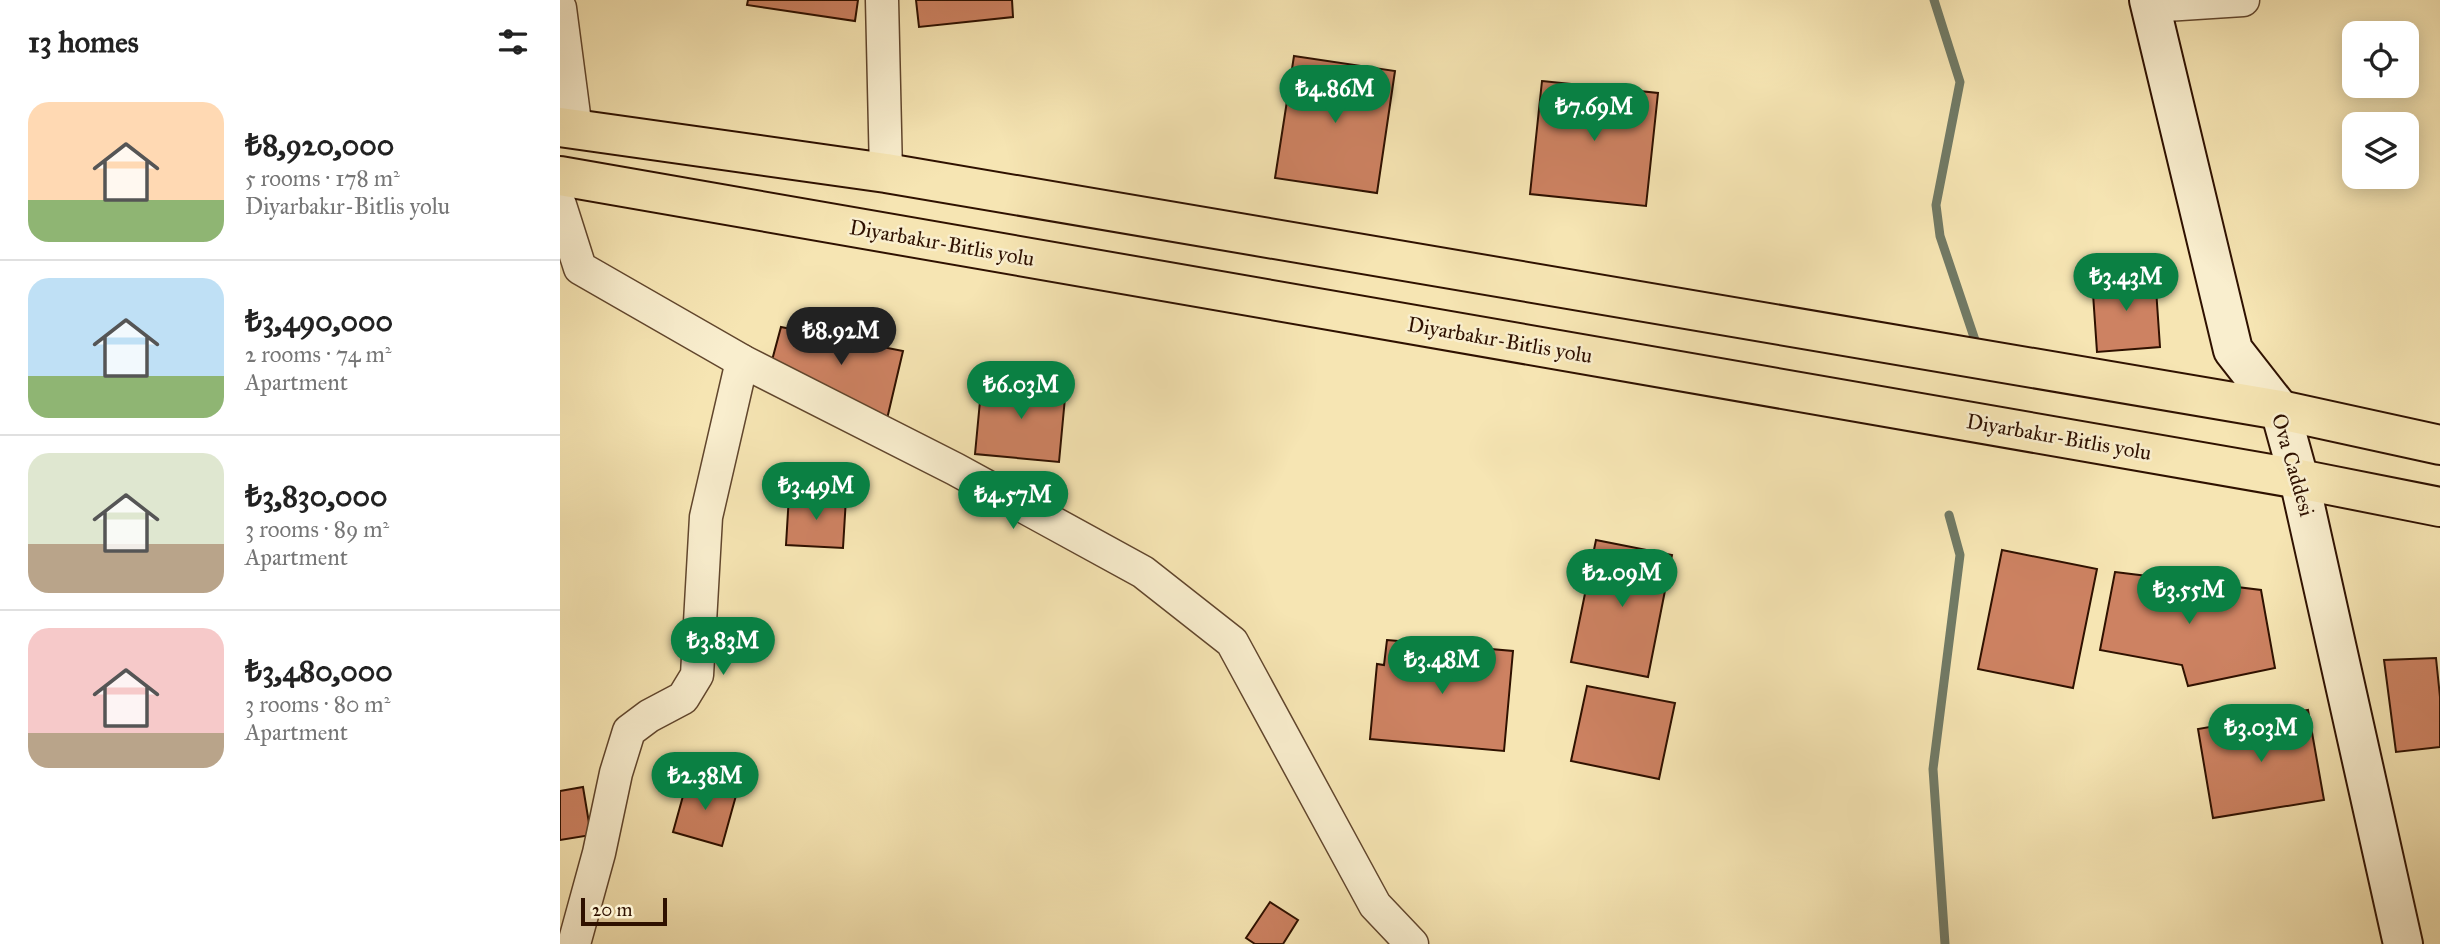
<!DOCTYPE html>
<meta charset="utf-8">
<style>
body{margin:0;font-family:"IM FELL Great Primer",serif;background:#f6f6f6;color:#222;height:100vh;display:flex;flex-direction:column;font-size:26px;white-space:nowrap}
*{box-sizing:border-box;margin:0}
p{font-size:23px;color:#767676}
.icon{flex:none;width:38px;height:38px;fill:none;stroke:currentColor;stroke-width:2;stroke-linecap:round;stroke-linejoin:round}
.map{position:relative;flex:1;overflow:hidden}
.drawer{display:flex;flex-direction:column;background:#fff;width:560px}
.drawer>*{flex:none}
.tools{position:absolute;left:1782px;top:21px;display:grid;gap:14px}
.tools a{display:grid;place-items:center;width:77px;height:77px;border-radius:14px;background:#fff;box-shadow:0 4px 18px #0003;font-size:35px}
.scale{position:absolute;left:21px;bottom:18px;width:86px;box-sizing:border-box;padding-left:7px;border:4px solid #2f1100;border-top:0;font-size:19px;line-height:24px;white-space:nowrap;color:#2f1100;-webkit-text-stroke:5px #f9eece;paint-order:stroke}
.price{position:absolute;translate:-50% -60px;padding:0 16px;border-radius:24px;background:#0b8043;color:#fff;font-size:23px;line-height:46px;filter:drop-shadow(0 2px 4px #0008)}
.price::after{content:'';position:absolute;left:50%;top:42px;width:21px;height:16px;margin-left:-10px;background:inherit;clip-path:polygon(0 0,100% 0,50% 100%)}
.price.on{background:#222;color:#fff}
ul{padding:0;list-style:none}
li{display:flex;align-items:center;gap:21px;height:175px;padding:0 28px}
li+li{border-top:2px solid #e0e0e0}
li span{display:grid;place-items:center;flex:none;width:196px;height:140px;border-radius:21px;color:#555}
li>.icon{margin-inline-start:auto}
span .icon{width:84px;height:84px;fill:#fffc;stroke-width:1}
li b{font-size:30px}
h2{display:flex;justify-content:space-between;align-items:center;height:84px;padding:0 28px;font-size:30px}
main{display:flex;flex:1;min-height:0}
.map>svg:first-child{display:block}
</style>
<main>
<section class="drawer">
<h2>13 homes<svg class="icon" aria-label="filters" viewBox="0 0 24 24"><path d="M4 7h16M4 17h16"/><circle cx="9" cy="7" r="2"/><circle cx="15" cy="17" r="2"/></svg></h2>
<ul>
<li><span style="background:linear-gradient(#ffd9b3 70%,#8fb573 0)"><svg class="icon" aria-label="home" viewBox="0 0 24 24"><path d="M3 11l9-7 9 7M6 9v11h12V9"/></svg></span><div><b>₺8,920,000</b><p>5 rooms · 178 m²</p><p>Diyarbakır-Bitlis yolu</p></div></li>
<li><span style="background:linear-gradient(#bfe0f5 70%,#8fb573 0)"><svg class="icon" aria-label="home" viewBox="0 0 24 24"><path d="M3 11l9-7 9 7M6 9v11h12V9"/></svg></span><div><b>₺3,490,000</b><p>2 rooms · 74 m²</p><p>Apartment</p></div></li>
<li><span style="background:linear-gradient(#dfe7d0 65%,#b9a48a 0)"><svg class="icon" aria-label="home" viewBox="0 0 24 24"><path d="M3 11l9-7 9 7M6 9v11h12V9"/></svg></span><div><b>₺3,830,000</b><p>3 rooms · 89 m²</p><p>Apartment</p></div></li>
<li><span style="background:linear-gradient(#f6c9c9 75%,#b9a48a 0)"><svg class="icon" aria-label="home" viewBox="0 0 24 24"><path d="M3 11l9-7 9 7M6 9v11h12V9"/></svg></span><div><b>₺3,480,000</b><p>3 rooms · 80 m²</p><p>Apartment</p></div></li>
</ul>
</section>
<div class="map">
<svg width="1880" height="944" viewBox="0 0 1880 944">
<rect width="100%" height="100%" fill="#f6e5b3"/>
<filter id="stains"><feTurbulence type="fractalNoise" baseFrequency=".00286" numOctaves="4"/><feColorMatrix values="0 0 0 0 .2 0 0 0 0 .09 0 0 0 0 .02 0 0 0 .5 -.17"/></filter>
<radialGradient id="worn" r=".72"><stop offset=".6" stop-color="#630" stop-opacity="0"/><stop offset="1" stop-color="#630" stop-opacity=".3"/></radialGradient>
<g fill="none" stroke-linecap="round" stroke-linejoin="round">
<g stroke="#717a65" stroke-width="9">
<polyline points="1374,0 1400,82 1376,205 1380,236 1418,349"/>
<polyline points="1385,944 1373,769 1400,555 1389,515"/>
</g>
</g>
<g fill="#cd8262" stroke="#2f1100" stroke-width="2">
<polygon points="188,0 298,0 295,21 187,5"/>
<polygon points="356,0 452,0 453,17 359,27"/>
<polygon points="734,56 835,71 817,193 715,178"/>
<polygon points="982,81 1098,93 1086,206 970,194"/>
<polygon points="1595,274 1600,347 1537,352 1532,279"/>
<polygon points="221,327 343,351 327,419 211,364"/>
<polygon points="422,380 506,387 499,462 415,454"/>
<polygon points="229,495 286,498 283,548 226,545"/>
<polygon points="1036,540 1112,555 1088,677 1011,662"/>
<polygon points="1442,550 1537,569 1513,688 1418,669"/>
<polygon points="1555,572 1701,590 1715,668 1628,686 1622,665 1540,650"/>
<polygon points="827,640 953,651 944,751 810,739 817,664 824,665"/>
<polygon points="1876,658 1880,697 1880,747 1836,752 1824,660"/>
<polygon points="1027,686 1115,703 1099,779 1011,761"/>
<polygon points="1748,710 1764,800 1653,818 1638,729"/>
<polygon points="128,778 177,792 162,846 113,832"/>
<polygon points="23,787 31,835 0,840 0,791"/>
<polygon points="710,902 738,920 723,944 695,944 686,938"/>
</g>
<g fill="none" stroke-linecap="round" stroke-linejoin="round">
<defs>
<g id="street">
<polyline points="322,0 326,173"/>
<polyline points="1590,6 1683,0"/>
<polyline points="0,8 16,130"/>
<polyline points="0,205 20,268 182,361 395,469 583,572 672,642 815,905 852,944"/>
<polyline points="14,944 39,853 56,773 69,731 89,716 123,698 137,675 146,517 182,361"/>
</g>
<polyline id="secondary" points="1589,0 1673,350 1720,410 1739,479 1843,944"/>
<g id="highway">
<polyline points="0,127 326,173 1720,410 1880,445"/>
<polyline points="0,176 1739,479 1880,507"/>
</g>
</defs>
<use href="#street" stroke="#61462d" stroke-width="35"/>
<use href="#secondary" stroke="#2f1100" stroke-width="42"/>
<use href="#highway" stroke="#2f1100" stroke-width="42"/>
<use href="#street" stroke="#f9eece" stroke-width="32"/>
<use href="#secondary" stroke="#f9eece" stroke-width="38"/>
<use href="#highway" stroke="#f6e5b3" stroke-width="38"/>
</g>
<g text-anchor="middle" stroke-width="5" stroke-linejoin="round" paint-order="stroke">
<g font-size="21" fill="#2f1100" stroke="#f9eece">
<text transform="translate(382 243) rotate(10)" y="7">Diyarbakır-Bitlis yolu</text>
<text transform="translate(940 340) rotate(10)" y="7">Diyarbakır-Bitlis yolu</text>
<text transform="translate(1499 437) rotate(10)" y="7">Diyarbakır-Bitlis yolu</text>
<text transform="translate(1733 465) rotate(74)" y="7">Ova Caddesi</text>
</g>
</g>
<rect width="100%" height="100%" filter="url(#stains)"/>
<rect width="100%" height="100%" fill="url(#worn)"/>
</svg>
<div class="tools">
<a><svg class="icon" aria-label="locate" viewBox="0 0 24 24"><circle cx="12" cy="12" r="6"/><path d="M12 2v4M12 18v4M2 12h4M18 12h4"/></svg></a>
<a><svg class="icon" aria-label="layers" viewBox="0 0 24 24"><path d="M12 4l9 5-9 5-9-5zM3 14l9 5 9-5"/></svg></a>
</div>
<div class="scale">20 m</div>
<b class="price" style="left:775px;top:125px">₺4.86M</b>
<b class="price" style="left:1034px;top:143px">₺7.69M</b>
<b class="price" style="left:1566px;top:313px">₺3.43M</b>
<b class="price on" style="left:281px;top:367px">₺8.92M</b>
<b class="price" style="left:461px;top:421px">₺6.03M</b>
<b class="price" style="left:256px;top:522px">₺3.49M</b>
<b class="price" style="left:453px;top:531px">₺4.57M</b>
<b class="price" style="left:1062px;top:609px">₺2.09M</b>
<b class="price" style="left:1629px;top:626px">₺3.55M</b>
<b class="price" style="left:163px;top:677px">₺3.83M</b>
<b class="price" style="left:882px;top:696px">₺3.48M</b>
<b class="price" style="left:1701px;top:764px">₺3.03M</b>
<b class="price" style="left:145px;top:812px">₺2.38M</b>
</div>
</main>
